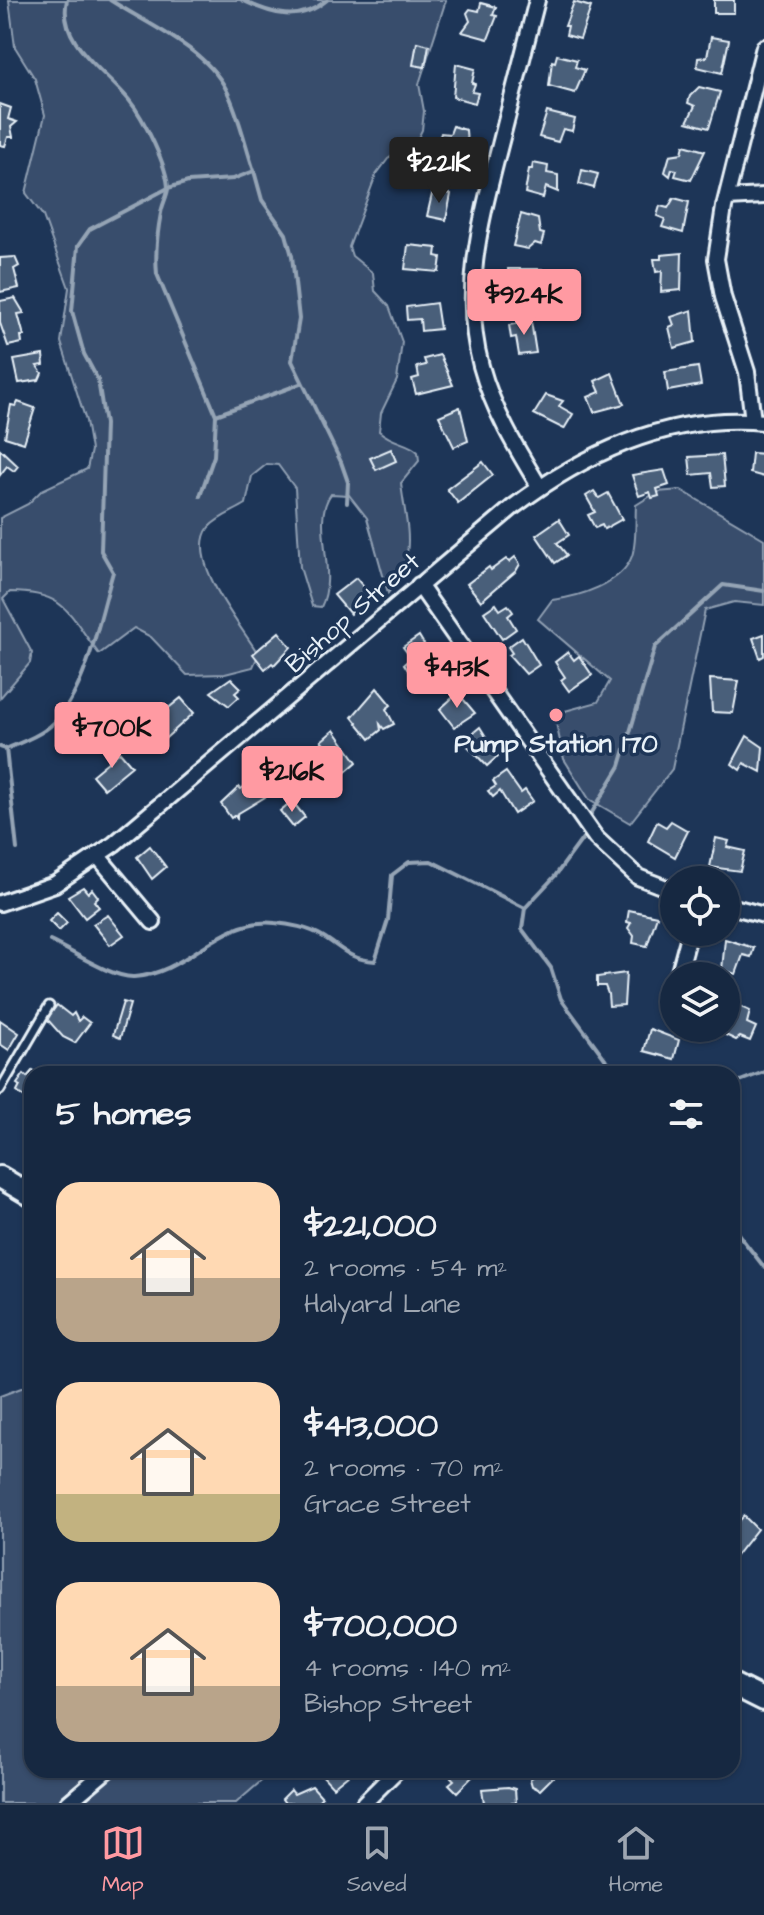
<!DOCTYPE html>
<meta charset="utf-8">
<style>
body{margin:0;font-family:"Architects Daughter",sans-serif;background:#1f3048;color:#f1f3f6;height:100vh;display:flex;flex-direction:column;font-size:30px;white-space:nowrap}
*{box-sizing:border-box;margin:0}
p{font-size:26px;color:#9ea6b1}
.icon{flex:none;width:44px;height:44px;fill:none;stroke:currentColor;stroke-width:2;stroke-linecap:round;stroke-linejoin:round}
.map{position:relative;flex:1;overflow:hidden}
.details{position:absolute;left:24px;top:1066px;width:716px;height:712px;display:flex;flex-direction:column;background:#162841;border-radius:24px;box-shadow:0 2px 6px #0004,0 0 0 2px #35445a}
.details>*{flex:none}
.buttons{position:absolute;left:660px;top:866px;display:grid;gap:16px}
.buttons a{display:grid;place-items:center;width:80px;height:80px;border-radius:50%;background:#162841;box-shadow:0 2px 6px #0004,0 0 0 2px #35445a;font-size:40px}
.price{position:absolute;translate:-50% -68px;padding:0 18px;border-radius:8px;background:#ff9aa2;color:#111;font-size:26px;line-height:52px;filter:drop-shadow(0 2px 4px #0008)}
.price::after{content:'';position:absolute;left:50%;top:48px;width:24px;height:18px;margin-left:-12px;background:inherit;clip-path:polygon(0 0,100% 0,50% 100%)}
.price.on{background:#222;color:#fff}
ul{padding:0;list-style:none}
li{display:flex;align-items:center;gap:24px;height:200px;padding:0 32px}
li span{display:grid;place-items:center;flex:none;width:224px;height:160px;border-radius:24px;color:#555}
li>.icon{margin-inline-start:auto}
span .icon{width:96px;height:96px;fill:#fffc;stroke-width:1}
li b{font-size:34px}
h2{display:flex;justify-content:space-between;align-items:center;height:96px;padding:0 32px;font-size:34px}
.tabs{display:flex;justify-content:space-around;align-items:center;height:112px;border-top:2px solid #35445a;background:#162841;font-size:22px;color:#9ea6b1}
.tabs a{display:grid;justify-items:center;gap:4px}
.tabs .on{color:#ff9aa2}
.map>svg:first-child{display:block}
</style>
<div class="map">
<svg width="764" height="1803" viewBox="0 0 764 1803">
<rect width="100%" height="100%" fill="#1d3557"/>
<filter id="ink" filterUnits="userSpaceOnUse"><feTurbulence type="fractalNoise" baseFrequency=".0125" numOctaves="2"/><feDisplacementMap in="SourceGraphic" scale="16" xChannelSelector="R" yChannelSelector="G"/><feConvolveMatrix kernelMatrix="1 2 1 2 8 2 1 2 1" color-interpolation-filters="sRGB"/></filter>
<g filter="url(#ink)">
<g fill="#374d6c" stroke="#909fb2" stroke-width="2">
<path d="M 9,0 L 446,0 L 419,84 L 424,111 L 422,130 L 418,138 L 388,159 L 376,175 L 349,247 L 352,256 L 373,273 L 375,291 L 389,306 L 402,342 L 397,380 L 381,413 L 379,431 C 394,444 408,442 418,452 L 419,461 L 401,483 C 406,527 419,555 388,593 L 367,518 L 349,495 L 331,494 C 310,522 339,572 321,607 L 312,606 L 300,567 L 295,488 L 278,465 L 267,464 L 252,476 L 246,504 C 235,511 218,517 209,527 C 185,558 238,622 255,649 L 257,658 L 253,667 L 225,674 L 187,675 L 151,637 L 134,628 L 99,654 C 68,613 66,592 10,592 L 3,599 L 32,653 L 30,663 L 0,698 L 0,518 L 28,504 L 42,490 L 87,469 L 91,450 L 86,421 L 61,342 L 69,288 L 43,216 L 26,193 L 45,115 L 35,79 L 15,47 Z"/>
<path d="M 681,490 L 764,539 L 764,605 L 734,602 L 705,610 L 672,769 L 630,823 L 589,799 L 564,759 L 554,714 L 598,702 L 610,681 L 538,619 L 552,600 C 578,597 622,584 632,556 C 637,541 635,520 636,505 L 657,492 Z"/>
<polygon points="32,1384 32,1770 274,1770 236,1803 0,1803 0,1396"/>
</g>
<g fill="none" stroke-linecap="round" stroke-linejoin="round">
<g stroke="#95a4b5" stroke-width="4">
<path d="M 67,0 C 57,43 106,71 129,100 C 143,117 168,167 168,189 C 167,197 162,205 161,213 C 157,234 155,253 157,274 L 216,415 L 214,456 L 200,496"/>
<path d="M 242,0 C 273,15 299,23 327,0"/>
<polyline points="254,171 262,200 286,234 292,256 299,319 292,361 341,462 348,482 347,503"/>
<polyline points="216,415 300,384"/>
<path d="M 0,747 L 6,749 C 19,743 34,738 45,730 C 84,705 100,616 113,572 L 101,551 L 105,424 L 98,380 L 84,354 L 72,311 L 78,246 L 90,229 L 168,188 L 188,182 L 233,179 L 254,171 C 245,145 239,114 226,89 C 205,48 147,24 110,0"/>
<polyline points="6,749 17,849"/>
<polyline points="591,814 620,766 655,647 723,585 764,591"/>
<polyline points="583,838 555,876 525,908 522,929 551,968 561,999 606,1060 623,1074"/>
<path d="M 50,941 C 72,951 112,978 134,977 C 188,974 219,917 275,923 C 289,924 309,928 322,936 C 342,948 350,960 375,961 L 388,920 L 392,875 L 409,862 L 431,861 L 525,908"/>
<polyline points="732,1084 764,1072"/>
<polyline points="732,1226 764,1267"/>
</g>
</g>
<g fill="#495e7a" stroke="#e8f1f8" stroke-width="2">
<rect x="714" y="0" width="20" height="13"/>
<polygon points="574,2 591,7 580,39 566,35 568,26 565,26"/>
<polygon points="481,3 496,7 493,15 497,16 488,39 462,32 470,21 467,13 470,9 479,11"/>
<polygon points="711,37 729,40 722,73 697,67 698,58 707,57"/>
<polygon points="417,42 429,45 425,67 413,65"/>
<polygon points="557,55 577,60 575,67 585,70 575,93 549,86 552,61 555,62"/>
<polygon points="456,64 475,69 472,83 475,84 472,92 478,93 475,103 453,97"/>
<polygon points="699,87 720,92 709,128 687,122 695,106 688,103 690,96"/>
<polygon points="0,104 11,108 8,119 17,122 11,127 13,137 8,137 5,146 0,145"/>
<polygon points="547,112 575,119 572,131 563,129 558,142 539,137"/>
<polygon points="453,126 466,130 467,145 459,163 441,157 445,144 438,142 441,133 450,134"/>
<polygon points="684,145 705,151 691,180 675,176 677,170 672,169 670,176 665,172 670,155 682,153"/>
<polygon points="533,163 548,166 547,173 558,175 558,192 546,187 543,198 525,193 529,169 532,169"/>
<polygon points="582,170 598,174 594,188 579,184"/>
<polygon points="433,190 451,194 446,220 427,216"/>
<polygon points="674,198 689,202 683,233 662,227 665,219 657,216 660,206 668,208"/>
<polygon points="521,214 538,219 540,233 544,234 541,245 535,243 528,249 513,246"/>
<polygon points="408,245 437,248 436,256 441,257 439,272 405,269"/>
<polygon points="682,253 681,290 661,292 662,271 656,272 654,259 661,259 661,255"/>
<polygon points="15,257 19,266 14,269 19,288 0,292 0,258"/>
<polygon points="508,269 542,269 541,289 535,289 535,303 514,302 515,288 513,279 508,279"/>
<polygon points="15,298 24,313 18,314 24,336 21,336 22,343 8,346 0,323 0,301"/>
<polygon points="436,303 440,329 421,331 420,319 407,320 406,307"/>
<polygon points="692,310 695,342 674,348 669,327 674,325 671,317"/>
<polygon points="531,321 536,353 519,355 516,337 511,338 509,325"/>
<polygon points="43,355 44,365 37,366 42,373 39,380 19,383 14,360"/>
<polygon points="440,355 453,385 416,394 412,379 419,377 417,367 426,365 424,359"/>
<polygon points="698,367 701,385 668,391 665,372"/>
<polygon points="612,373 624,404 594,412 588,397 600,392 595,381"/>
<polygon points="546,395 563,401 559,406 573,414 564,429 534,414"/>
<polygon points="18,402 35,408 24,443 5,437 11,405 16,406"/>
<polygon points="460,407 468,441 454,447 439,416"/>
<polygon points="0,449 18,466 14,471 7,466 0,475"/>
<polygon points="391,449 396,461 376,470 370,458"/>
<polygon points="752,453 764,454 764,477 750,473"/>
<polygon points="722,455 725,486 713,487 711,473 691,475 689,457"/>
<polygon points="483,462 493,475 458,503 447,489"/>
<polygon points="664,470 669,485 657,489 659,496 652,498 650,492 639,496 632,475"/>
<polygon points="594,491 599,498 608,493 622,519 604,529 602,525 595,528 588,515 595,512 586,496"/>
<polygon points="559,519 569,535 557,543 567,555 555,563 536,535"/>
<polygon points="515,557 520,564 516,571 481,601 467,584 489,567 491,570 506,559 509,562"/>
<polygon points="356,578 369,593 350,614 334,595"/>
<polygon points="496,604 500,610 508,605 513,612 508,616 516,629 502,639 484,612"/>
<polygon points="279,632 291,647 274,665 272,663 265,669 253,654"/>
<polygon points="764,634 764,656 760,658 753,638"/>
<polygon points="419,636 433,659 411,675 404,664 411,658 403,647"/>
<polygon points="522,637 539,665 526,674 509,655 512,653 508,647"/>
<polygon points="568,652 574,660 579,656 592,675 569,691 561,680 565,677 555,662"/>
<polygon points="231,678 241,688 235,693 239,697 229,706 211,692"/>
<polygon points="710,679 739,681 733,713 712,712"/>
<polygon points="377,688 391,705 386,709 394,724 384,729 380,724 381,730 370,739 352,717"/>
<polygon points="458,693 475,713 454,727 440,709"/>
<polygon points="181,698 194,713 159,744 145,729 152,723 146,717 161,704 166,710"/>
<polygon points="480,727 498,756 487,766 463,741"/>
<polygon points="334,730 357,762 335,781 322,765 332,757 336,758 321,741"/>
<polygon points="747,736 763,747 761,772 744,763 740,770 732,764"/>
<polygon points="120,752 132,766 104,789 92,775"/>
<polygon points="506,772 521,793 525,790 533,801 514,814 500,791 493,797 488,791 496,786 493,781"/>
<polygon points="252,781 265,797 237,814 237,818 235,815 231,818 221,804 239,787 241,789"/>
<polygon points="292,801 305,817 293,827 280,811"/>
<polygon points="671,821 688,831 675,857 648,841 657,822 666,827"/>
<polygon points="716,838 729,841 727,847 745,851 740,871 710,867"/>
<polygon points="150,846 166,867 152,879 137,857"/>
<polygon points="83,887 88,893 92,889 98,897 94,901 99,907 85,918 68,896"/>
<polygon points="629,910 657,916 647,946 633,943 634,936 628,928 631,923 627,922"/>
<polygon points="57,913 67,923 59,931 49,921"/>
<polygon points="108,915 124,935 110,945 93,924"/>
<polygon points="725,939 754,948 751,957 743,955 736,974 722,970"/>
<polygon points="626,973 624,1005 609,1006 608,994 605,986 597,986 597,977"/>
<polygon points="726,1000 750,1011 747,1023 756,1027 750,1041 740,1037 736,1040 711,1028 726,1028"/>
<polygon points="123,1002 130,1004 120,1038 113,1035"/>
<polygon points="57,1005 71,1016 74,1013 78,1021 82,1017 90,1023 75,1043 63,1037 47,1019"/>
<polygon points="0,1020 19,1033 9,1050 0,1044"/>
<polygon points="650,1029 679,1040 674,1059 644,1051"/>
<polygon points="33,1070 38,1074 32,1074 30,1102 17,1092 20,1086 17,1084 24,1074 27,1077"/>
<polygon points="744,1516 757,1529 735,1557 732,1528"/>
<polygon points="323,1770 322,1770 354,1770 333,1787 320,1773"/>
<polygon points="450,1770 473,1770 476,1773 457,1792 449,1784 454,1780 447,1773"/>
<polygon points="532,1770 560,1770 540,1790 532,1786 530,1779 537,1774"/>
<polygon points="312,1786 322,1797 316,1803 285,1803 282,1799 291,1790 294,1794"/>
<polygon points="508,1787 515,1789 516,1803 484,1803 482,1789"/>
</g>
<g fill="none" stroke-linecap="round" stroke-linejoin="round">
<defs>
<polyline id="lane" points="0,1090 49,1006"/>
<g id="street">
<path d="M 537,0 C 524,50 512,99 499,149 C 481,220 461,292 481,366 C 493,410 516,448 539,486"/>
<polyline points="727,198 764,196"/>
<polyline points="753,421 747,372 723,297 716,259 724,207 764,47"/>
<polyline points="419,585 596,838 638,877 674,891"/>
<polyline points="97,855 153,922"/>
<path d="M 0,903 L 55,884 L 114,844 L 513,507 C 586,452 670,413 764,422"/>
<polyline points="726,905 764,915"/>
<polyline points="678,976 690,932"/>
<polyline points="68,1803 107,1770"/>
<polyline points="364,1803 397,1770"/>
</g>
<g id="secondary">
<polyline points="0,1177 32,1196"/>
<polyline points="732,1684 764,1700"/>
</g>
</defs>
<use href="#lane" stroke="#e8f1f8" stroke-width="13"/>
<use href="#street" stroke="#e8f1f8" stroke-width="20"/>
<use href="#secondary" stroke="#e8f1f8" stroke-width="26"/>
<use href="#lane" stroke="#1d3557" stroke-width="7"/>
<use href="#street" stroke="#1d3557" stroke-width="14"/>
<use href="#secondary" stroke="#1d3557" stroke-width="20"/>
</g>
</g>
<circle fill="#ff9aa2" stroke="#1d3557" stroke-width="3" cx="556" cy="715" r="8"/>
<g text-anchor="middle" stroke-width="7" stroke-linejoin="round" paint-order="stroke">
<g font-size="26" fill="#e8f1f8" stroke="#1d3557">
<text transform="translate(352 612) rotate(-41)" y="9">Bishop Street</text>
</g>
<g font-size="26" font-weight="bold" fill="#e8f1f8" stroke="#1d3557">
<text x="556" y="752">Pump Station 170</text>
</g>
</g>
</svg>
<div class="buttons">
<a><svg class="icon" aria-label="locate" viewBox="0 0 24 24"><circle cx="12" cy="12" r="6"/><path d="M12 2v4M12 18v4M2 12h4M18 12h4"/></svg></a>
<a><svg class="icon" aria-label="layers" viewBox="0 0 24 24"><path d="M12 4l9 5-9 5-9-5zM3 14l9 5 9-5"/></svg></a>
</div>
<b class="price on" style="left:439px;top:205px">$221K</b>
<b class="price" style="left:524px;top:337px">$924K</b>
<b class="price" style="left:457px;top:710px">$413K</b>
<b class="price" style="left:112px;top:770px">$700K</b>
<b class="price" style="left:292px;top:814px">$216K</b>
<section class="details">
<h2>5 homes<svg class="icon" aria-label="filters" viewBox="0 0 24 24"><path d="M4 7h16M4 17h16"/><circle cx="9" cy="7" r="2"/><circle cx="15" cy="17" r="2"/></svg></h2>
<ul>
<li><span style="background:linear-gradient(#ffd9b3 60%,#b9a48a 0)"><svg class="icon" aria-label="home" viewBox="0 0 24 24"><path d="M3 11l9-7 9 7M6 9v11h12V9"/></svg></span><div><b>$221,000</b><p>2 rooms · 54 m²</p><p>Halyard Lane</p></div></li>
<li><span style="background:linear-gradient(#ffd9b3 70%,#c2b280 0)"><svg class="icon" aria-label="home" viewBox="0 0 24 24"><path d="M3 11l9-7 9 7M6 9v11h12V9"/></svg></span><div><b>$413,000</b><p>2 rooms · 70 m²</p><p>Grace Street</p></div></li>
<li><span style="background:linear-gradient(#ffd9b3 65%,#b9a48a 0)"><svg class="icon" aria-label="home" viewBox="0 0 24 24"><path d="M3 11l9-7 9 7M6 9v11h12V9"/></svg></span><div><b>$700,000</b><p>4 rooms · 140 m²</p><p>Bishop Street</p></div></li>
</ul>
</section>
</div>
<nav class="tabs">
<a class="on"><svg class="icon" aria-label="map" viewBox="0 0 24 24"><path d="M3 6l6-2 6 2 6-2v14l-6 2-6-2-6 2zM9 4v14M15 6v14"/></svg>Map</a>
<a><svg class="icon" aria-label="saved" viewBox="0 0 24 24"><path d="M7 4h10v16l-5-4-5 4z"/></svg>Saved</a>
<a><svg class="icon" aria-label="home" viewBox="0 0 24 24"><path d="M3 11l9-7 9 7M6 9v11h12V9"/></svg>Home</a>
</nav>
